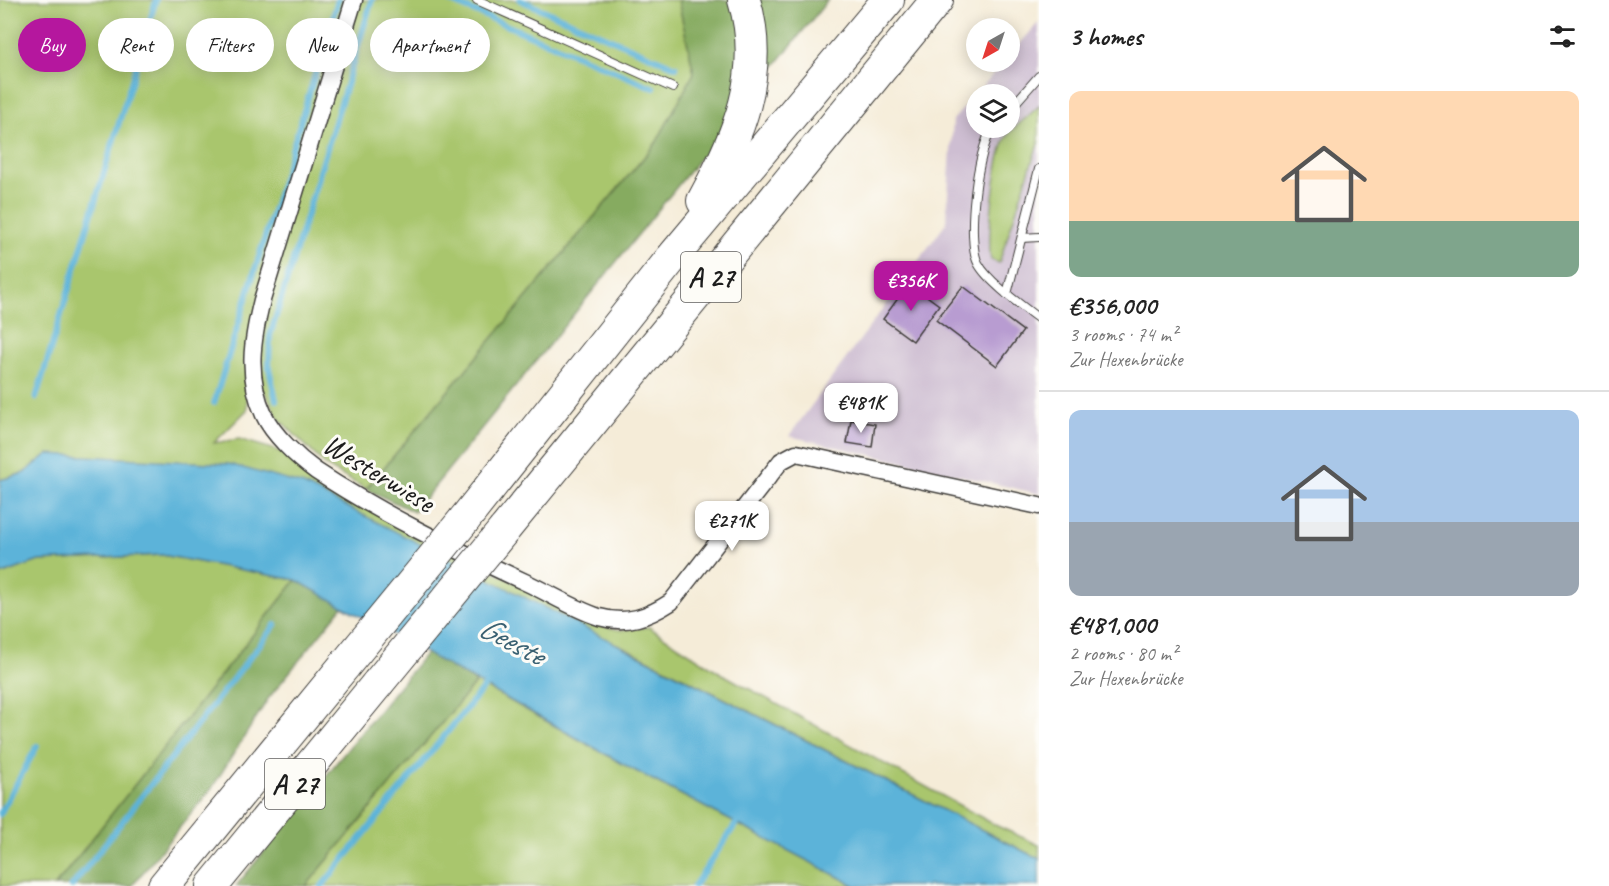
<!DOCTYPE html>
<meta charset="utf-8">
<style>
body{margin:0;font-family:Caveat,sans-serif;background:#f6f6f6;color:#222;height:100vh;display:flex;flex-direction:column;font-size:22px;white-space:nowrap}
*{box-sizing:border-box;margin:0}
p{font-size:20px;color:#767676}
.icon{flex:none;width:33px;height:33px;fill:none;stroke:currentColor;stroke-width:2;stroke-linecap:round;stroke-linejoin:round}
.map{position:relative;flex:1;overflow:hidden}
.panel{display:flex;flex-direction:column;background:#fff;width:570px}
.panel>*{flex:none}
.guide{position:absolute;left:18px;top:18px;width:570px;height:54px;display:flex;gap:12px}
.needle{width:39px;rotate:219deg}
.fabs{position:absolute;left:966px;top:18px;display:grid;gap:12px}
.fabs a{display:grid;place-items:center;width:54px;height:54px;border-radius:50%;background:#fff;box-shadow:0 3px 15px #0003;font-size:30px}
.price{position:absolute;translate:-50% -51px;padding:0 14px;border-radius:12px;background:#fff;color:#222;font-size:20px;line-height:39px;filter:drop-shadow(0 2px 3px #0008)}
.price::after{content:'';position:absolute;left:50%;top:36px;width:18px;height:14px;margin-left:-9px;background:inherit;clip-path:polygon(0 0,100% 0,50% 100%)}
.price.on{background:#b5179e;color:#fff}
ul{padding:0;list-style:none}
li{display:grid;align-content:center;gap:12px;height:318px;padding:0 30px}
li+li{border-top:2px solid #e0e0e0}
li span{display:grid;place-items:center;height:186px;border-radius:12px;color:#555}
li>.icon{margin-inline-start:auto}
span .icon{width:108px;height:108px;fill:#fffc;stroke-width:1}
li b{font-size:26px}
h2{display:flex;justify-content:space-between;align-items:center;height:72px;padding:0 30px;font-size:26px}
.chip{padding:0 21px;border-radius:27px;background:#fff;box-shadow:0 3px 15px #0003;font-size:21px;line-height:54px}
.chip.on{background:#b5179e;color:#fff}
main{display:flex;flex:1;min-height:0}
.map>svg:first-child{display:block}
</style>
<main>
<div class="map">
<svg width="1039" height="886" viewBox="0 0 1039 886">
<rect width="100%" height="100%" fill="#fdfcf7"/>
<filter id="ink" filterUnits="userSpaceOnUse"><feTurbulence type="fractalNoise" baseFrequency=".0167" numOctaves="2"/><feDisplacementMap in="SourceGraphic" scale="12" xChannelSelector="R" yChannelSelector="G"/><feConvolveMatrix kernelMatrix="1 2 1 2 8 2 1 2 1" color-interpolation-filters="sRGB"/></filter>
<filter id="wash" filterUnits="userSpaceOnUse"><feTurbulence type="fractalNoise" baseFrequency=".008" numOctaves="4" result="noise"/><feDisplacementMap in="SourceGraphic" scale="24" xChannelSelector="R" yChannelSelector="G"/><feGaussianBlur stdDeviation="1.35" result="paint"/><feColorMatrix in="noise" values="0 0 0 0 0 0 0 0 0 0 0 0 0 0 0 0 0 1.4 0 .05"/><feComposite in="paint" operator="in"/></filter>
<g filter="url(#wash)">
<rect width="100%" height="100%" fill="#f5ecd8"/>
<path fill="#cebed2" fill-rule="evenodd" d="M 1039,22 L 1039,494 L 789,436 L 946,223 L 953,120 L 1004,62 L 1010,62 L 1010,55 ZM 976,94 L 1010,94 L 1010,128 L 976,128 Z"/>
<g fill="#a9c66d" stroke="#627144" stroke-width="1.5">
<polygon points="0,0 678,0 694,73 656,143 366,489 327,467 278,418 265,393 247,389 247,410 214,443 239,439 282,452 310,477 598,625 620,630 649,627 719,672 995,825 1039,845 1039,859 620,645 48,454 24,473 0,480"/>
<path d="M 1039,106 L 1039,141 L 999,263 L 991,260 C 986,242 996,149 1008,135 C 1016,125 1029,116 1039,106 Z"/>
<polygon points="162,555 296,580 55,886 0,886 0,575 39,561"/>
<polygon points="476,682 632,769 856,886 306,886"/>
</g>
<g fill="#86ab60" stroke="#51643e" stroke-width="1.5">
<polygon points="678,0 828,0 414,512 366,489 656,143 694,73"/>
<polygon points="296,580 343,606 268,699 212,788 132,886 55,886"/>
<polygon points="426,653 476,682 306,886 236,886"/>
</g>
<polygon fill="#5cb3d9" stroke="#3c687a" stroke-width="1.5" points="48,454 229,464 304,485 1039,859 1039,886 856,886 632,769 296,580 162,555 39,561 0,575 0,480 24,473"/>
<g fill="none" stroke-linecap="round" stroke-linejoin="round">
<g stroke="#5cb3d9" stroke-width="6">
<polyline points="447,0 654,88"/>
<polyline points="520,0 676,67"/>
<polyline points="36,398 156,0"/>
<polyline points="276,400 269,368 270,336 372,0"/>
<polyline points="214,403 338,0"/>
<polyline points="0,814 37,746"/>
<polyline points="72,886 275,625"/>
<polyline points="322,886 485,686"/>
<polyline points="694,886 736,824"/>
</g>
</g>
<g id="blocks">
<g fill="#b89cd1">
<polygon points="909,283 939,305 913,341 883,319"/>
<polygon points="963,286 1023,331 997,366 936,320"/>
<polygon points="851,420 875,424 872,447 847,443"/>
</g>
</g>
</g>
<g filter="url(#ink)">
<use href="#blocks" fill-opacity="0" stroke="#3d3b38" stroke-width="1.5"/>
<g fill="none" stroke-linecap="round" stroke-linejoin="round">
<defs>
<g id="service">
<polyline points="477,0 673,88"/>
<polyline points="1010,109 1039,76"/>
<path d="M 993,128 C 977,147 966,240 978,263 C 987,281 1022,306 1039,319"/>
<polyline points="1022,238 1039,237"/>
<polyline points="1007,294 1039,169"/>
</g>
<path id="minor" d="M 354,0 L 262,300 C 252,340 246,376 264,415 C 273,435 298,458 316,471 C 381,514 454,549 525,582 C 549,593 574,609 599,617 C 627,625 648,617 671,602 L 781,461 L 796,453 L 1039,506"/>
<g id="motorway">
<path d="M 703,201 C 738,137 766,73 744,0"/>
<polyline points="464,520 671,259 888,0"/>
<polyline points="504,530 937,0"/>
<polyline points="164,886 345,665"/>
<polyline points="212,886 378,683"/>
</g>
</defs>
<use href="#service" stroke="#3d3b38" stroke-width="10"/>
<use href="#minor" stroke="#3d3b38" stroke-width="19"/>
<use href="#motorway" stroke="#3d3b38" stroke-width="34"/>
<use href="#service" stroke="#fff" stroke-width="8"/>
<use href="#minor" stroke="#fff" stroke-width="16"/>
<use href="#motorway" stroke="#fff" stroke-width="32"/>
<defs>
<g id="motorway-bridge">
<polyline points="345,665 464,520"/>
<polyline points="378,683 504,530"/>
</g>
</defs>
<use href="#motorway-bridge" stroke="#3d3b38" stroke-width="34" stroke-linecap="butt"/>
<use href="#motorway-bridge" stroke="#fff" stroke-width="32"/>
</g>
</g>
<g text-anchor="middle" stroke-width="6" stroke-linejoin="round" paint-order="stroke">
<g fill="#fdfcf7" stroke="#605f5e" stroke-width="1.5">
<rect x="681" y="252" width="60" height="50" rx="4.5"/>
<rect x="265" y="759" width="60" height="50" rx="4.5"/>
</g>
<g font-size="28" font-weight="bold" fill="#1c1c1c">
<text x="711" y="287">A 27</text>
<text x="295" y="794">A 27</text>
</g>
<g font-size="30" fill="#1c1c1c" stroke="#fdfcf7">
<text transform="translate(379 473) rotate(31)" y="10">Westerwiese</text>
</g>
<g font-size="32" font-style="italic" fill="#396071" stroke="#fdfcf7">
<text transform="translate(512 640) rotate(28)" y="11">Geeste</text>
</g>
</g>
</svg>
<div class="fabs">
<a><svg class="needle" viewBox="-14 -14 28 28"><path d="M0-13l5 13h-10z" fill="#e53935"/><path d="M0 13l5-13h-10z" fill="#767676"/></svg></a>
<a><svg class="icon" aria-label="layers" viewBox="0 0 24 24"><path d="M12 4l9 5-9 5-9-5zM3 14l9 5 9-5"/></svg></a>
</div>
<b class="price on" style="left:911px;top:312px">€356K</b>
<b class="price" style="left:861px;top:434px">€481K</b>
<b class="price" style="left:732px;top:552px">€271K</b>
<div class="guide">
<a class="chip on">Buy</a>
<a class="chip">Rent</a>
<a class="chip">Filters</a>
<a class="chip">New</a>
<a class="chip">Apartment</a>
</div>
</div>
<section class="panel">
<h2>3 homes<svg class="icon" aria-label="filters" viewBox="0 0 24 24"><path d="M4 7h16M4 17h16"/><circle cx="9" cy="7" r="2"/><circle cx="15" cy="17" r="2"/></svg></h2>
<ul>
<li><span style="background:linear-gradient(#ffd9b3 70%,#7fa58c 0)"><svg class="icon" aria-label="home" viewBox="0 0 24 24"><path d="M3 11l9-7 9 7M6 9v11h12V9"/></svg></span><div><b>€356,000</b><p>3 rooms · 74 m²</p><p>Zur Hexenbrücke</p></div></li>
<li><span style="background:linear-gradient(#a9c7e8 60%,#9aa5b1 0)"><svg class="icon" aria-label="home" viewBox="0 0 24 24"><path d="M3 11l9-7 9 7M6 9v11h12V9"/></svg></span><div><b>€481,000</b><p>2 rooms · 80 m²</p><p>Zur Hexenbrücke</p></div></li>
</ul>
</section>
</main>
